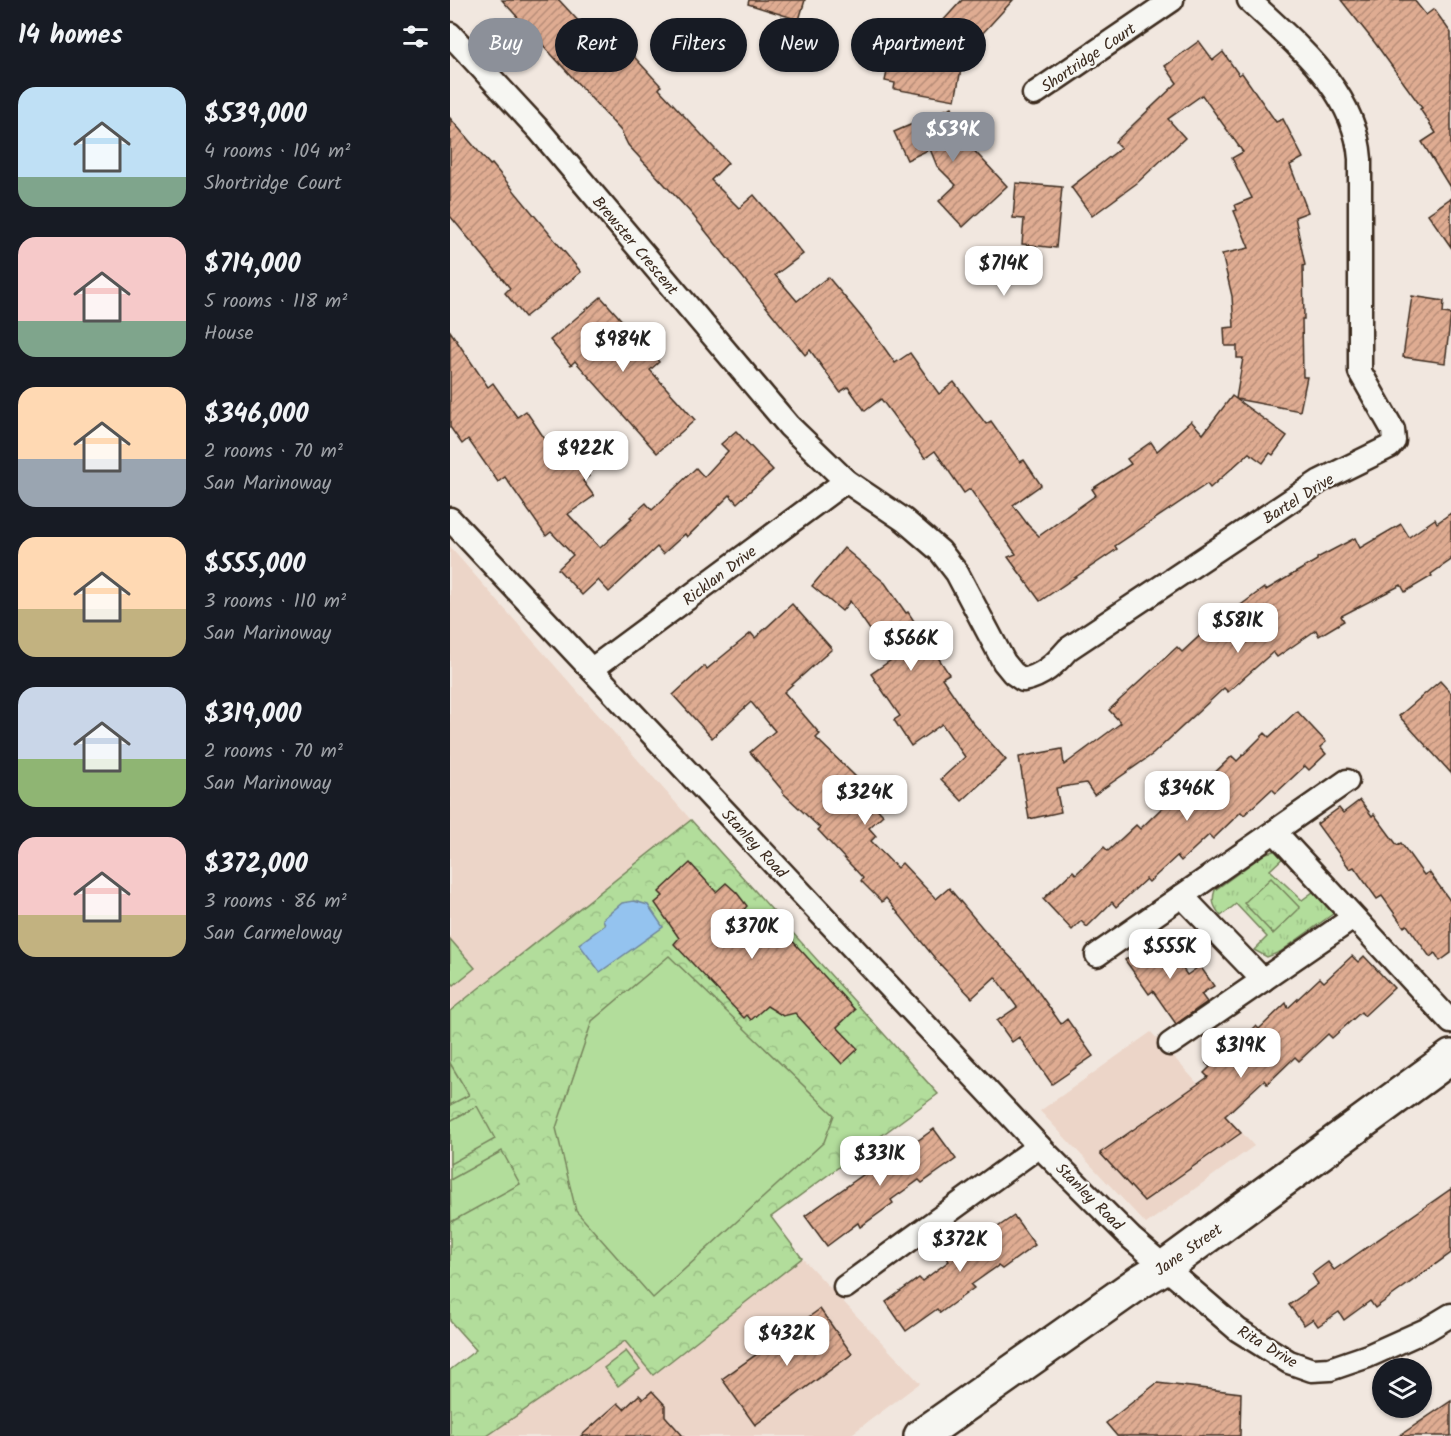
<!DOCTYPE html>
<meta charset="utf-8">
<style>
body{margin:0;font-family:Kalam,sans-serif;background:#242831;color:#f1f3f6;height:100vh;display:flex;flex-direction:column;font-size:22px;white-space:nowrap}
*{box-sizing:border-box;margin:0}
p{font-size:20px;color:#9ea1a6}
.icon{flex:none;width:33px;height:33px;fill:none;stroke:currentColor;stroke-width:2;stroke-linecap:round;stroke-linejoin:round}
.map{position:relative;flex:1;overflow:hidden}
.panel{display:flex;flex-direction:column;background:#171b24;width:450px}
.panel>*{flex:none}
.banner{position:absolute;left:18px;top:18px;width:570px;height:54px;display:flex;gap:12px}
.fabs{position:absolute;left:922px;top:1358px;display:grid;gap:12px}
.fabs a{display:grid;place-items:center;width:60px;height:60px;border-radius:50%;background:#171b24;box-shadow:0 2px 4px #0004;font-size:30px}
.price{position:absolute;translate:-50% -51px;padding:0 14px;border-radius:12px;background:#fff;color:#222;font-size:20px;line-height:39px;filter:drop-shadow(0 2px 3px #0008)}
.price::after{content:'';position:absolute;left:50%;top:36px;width:18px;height:14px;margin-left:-9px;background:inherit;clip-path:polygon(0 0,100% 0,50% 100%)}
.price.current{background:#8c9099;color:#fff}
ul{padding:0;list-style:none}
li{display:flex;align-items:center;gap:18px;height:150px;padding:0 18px}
li span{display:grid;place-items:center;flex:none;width:168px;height:120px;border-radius:18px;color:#555}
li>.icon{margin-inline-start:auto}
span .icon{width:72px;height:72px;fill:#fffc;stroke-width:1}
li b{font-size:26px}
h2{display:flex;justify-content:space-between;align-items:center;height:72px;padding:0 18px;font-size:26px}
.chip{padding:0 21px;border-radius:27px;background:#171b24;box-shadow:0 2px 4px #0004;font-size:21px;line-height:54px}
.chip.current{background:#8c9099;color:#fff}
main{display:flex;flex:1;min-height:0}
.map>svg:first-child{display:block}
</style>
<main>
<section class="panel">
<h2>14 homes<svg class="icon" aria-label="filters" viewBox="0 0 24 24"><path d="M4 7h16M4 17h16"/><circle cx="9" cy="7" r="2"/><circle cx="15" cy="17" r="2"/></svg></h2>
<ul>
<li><span style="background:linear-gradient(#bfe0f5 75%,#7fa58c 0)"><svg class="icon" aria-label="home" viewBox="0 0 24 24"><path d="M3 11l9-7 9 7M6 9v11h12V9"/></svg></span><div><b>$539,000</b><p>4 rooms · 104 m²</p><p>Shortridge Court</p></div></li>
<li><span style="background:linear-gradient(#f6c9c9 70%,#7fa58c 0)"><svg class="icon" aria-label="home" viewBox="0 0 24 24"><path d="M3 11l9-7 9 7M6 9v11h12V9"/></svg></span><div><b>$714,000</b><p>5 rooms · 118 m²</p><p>House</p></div></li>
<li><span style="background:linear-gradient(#ffd9b3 60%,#9aa5b1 0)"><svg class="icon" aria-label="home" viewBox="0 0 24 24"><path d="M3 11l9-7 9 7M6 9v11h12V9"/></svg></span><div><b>$346,000</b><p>2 rooms · 70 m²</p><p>San Marinoway</p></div></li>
<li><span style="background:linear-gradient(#ffd9b3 60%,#c2b280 0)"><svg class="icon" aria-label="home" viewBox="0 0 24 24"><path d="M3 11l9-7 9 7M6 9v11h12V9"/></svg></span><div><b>$555,000</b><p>3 rooms · 110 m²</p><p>San Marinoway</p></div></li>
<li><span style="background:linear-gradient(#c9d6e8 60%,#8fb573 0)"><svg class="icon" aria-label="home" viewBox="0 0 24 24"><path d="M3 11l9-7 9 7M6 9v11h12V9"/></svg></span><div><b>$319,000</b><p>2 rooms · 70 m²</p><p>San Marinoway</p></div></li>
<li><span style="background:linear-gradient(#f6c9c9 65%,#c2b280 0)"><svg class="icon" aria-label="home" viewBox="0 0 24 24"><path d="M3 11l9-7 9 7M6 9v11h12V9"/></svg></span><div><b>$372,000</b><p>3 rooms · 86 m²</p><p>San Carmeloway</p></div></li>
</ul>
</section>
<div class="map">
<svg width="1001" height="1436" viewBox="0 0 1001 1436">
<defs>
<pattern id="grass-tufts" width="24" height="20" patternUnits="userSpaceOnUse" patternTransform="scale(1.5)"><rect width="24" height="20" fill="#b2dd9b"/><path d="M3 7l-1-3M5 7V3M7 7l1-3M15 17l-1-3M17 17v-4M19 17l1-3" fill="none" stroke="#9abe85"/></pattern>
<pattern id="park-crowns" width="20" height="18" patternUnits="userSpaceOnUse" patternTransform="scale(1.5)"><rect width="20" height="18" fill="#b2dd9b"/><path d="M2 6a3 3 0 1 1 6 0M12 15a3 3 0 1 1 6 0" fill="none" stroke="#9abe85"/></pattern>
<pattern id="building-hatch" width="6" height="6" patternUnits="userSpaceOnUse" patternTransform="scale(1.5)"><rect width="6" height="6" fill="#dfac92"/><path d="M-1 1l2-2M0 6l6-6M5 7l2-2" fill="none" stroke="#b68c77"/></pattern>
</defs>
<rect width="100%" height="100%" fill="#f1e7df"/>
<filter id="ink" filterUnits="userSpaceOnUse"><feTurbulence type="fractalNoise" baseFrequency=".0167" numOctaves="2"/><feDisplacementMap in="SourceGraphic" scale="12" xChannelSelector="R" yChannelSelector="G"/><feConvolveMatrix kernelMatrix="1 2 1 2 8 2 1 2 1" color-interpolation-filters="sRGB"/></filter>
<g filter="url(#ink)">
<g fill="#ecd5c8">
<polygon points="0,547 241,820 0,1011"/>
<polygon points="701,1032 804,1146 696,1224 590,1111"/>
<polygon points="352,1258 470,1383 399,1436 37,1436 175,1341 204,1375"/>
</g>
<path fill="url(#grass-tufts)" stroke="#76845c" stroke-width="1.5" d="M 824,851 L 831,851 L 836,855 L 820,870 L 852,900 L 867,889 L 887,911 L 830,952 L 817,957 L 804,950 L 817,937 L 786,904 L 771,916 C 764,907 761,902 765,890 L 816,853 Z"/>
<g fill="url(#park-crowns)" stroke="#76845c" stroke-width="1.5">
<polygon points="241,820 488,1094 321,1217 352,1258 203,1375 175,1341 37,1436 0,1436 0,1370 26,1350 0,1321 0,1011"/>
<polygon points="821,878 850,908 823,934 794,903"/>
<polygon points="176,1351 190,1369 168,1386 154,1368"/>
</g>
<g fill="#b2dd9b" stroke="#76845c" stroke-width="1.5">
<polygon points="0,939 25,968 4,985 0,981"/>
<polygon points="219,956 384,1115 374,1142 203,1298 126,1211 106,1128 142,1021"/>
<polygon points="0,1063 19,1095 0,1105"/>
<polygon points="27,1106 45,1139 0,1164 0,1121"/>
<polygon points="52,1151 70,1184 1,1222 0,1180"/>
</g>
<polygon fill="#94c3ef" stroke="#70869b" stroke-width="1.5" points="184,901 198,905 213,927 150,972 129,944 155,925 153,919 172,903"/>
<g fill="url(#building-hatch)" stroke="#3b2a1e" stroke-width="1.5">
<polygon points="52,0 109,0 143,37 155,25 211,86 209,89 278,163 261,180 289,208 304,195 353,254 325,275 347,301 378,277 418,325 445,363 460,353 489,394 504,382 536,424 541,421 570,462 574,460 591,485 563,505 578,525 589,536 646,495 642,489 681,464 677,459 701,442 707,451 741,421 753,434 782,396 786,399 793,358 787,358 787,346 775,346 774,328 784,327 782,296 772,254 799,248 784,211 787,210 785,205 802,198 782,158 793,152 752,95 718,119 735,138 687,183 642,216 621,187 671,148 665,142 727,83 715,66 749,41 763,60 773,52 789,75 792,73 826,122 833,119 853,158 840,165 858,212 845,217 855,265 853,266 854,319 852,319 853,377 857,377 850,411 786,399 837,436 823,455 820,453 813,463 799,453 760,488 757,484 665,546 667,549 590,601 558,557 566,554 520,489 514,493 485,451 475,458 431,399 415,411 398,387 390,392 360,350 355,355 241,213 178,145 171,131"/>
<polygon points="299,0 355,0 349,20 298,4"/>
<polygon points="512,0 563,0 531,35 529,33 515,49 505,100 444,89 445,83 435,81 441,53 475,59 479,36"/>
<polygon points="891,0 964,0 976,15 984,9 1001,33 1001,189 972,142 986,133 970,109 972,108 925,43"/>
<polygon points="502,107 518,144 557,186 513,227 489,201 506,185 487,166 480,149 457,160 444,132"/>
<polygon points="0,118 40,165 42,164 131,272 75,317 55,293 60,288 0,216"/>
<polygon points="566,183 612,187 606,248 572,244 574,219 563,218"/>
<polygon points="1001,198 1001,247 978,214"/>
<polygon points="962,296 994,301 993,313 1001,314 995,363 953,357"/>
<polygon points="151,297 209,362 200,370 245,420 207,453 125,361 121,365 100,340"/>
<polygon points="0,331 38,387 43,383 67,417 76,411 103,451 108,448 118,463 126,457 139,476 133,481 144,496 118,514 150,548 182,519 180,517 196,503 202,510 246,468 254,477 278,451 271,444 286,431 323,470 287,503 280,495 237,537 235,534 213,554 207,547 159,592 148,580 132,595 108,569 123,555 101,532 96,536 55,477 48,482 18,439 12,444 0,427"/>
<polygon points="1001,513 1001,560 981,574 982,576 955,592 951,585 891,616 894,621 869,636 866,630 827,657 823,652 778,692 774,688 703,754 644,795 636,783 606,788 611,812 579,819 569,757 612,749 614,765 671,723 659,710 727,647 732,652 771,616 773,618 814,588 816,590 867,560 867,558 905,538 910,548 951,524 959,537 985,519 987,523"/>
<polygon points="394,548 435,583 456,613 458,612 499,674 492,678 522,722 556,760 512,801 491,779 515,757 492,724 461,746 444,720 450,716 421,674 441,660 400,601 392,611 362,586"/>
<polygon points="342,604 382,649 334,692 370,734 366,738 407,778 402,782 433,815 419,828 426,836 421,841 447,868 452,863 486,899 499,888 536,932 573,970 611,1024 617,1019 643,1056 602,1084 569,1037 562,1042 547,1021 567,1007 545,977 522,998 488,962 436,898 432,902 411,881 413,878 368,830 370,828 332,792 333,791 300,752 325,731 301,702 262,738 223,695 255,666 257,669 301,633 305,638"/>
<polygon points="990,681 1001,693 1001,773 949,716"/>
<polygon points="847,711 876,742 870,747 876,754 859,770 855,766 826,793 822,789 794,815 791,812 763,839 759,835 731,861 727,856 699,882 696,879 666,907 662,902 637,927 631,921 622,930 593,899 623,871 626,874 654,847 658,851 686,825 690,829 718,802 722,806 751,779 754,783 782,756 787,761 815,733 819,737"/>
<polygon points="910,800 922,816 924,814 947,845 951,843 974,875 979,872 1001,902 1001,953 990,961 985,953 980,957 957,925 954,927 932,896 927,899 904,867 900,869 867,824 889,808 893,813"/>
<polygon points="240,863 266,892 276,883 287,893 297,906 289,915 312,939 328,925 405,1010 387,1027 408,1049 392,1064 345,1013 333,1016 317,1006 301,1020 297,1015 294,1018 224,944 229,938 205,903 213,896 209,892"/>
<polygon points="710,936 737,975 750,966 764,986 751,994 757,1002 726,1024 703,991 699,994 675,960"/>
<polygon points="902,956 908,962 914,956 944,988 914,1016 911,1012 882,1038 878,1034 849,1061 845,1057 817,1084 814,1080 775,1116 791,1133 694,1201 650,1153 758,1077 754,1073 760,1067 756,1063 774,1047 779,1052 806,1026 809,1029 836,1003 838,1008 870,978 874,982"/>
<polygon points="484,1129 506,1159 472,1183 469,1180 441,1200 443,1203 410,1227 408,1223 377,1246 355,1216 451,1148 453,1151"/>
<polygon points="1001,1189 1001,1253 925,1308 920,1301 894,1320 889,1312 868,1326 863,1319 854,1325 839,1305 868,1284 862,1274 878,1262 884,1270"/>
<polygon points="564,1216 585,1245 552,1269 548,1266 521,1285 524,1288 490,1313 487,1309 456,1331 436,1302 469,1278 472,1281 499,1261 497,1258 531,1234 533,1237"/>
<polygon points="370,1309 402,1354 305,1425 272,1379"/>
<polygon points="707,1383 791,1393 790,1436 667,1436 656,1423"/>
<polygon points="202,1391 215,1405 215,1416 233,1436 131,1436 168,1403 174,1409 189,1395 193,1399"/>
<polygon points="1001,1401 1001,1436 949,1436"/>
</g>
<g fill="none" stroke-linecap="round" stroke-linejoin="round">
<defs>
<g id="minor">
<path d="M 0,34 L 89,130 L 339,426 L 396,481 L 454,520 L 490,551 L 507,573 L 554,662 L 563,673 L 573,680 C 593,676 605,664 618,649 L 870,481 L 939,447 L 944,441 L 943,430 L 910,372 L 910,159 C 905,90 845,44 799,0"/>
<polyline points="584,94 722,0"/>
<polyline points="0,519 589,1146 681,1238 788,1330 839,1362 862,1370 880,1369 918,1356 976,1330 1001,1315"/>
<polyline points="142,669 396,481"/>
<polyline points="825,832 1001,1022"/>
<polyline points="732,896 813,980"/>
<polyline points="647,955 897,781"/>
<polyline points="720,1044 903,918"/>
<polyline points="395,1287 589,1146"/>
</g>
<polyline id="secondary" points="471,1436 691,1281 716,1266 1001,1057"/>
</defs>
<use href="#minor" stroke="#3b2a1e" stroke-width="27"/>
<use href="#secondary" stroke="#3b2a1e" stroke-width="38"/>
<use href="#minor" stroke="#f6f6f2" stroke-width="22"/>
<use href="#secondary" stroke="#f6f6f2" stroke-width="33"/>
</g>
</g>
<g text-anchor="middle" stroke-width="4.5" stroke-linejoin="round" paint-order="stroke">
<g font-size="16" fill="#3b2a1e" stroke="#f6f6f2">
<text transform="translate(638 57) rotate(-34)" y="6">Shortridge Court</text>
<text transform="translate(186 245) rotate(50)" y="6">Brewster Crescent</text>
<text transform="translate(848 498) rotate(-32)" y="6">Bartel Drive</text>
<text transform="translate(269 575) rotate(-37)" y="6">Ricklan Drive</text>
<text transform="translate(305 843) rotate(47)" y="6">Stanley Road</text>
<text transform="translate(640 1196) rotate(45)" y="6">Stanley Road</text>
<text transform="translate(738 1249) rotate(-35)" y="6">Jane Street</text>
<text transform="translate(818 1346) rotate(31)" y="6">Rita Drive</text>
</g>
</g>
</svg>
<div class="fabs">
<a><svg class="icon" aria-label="layers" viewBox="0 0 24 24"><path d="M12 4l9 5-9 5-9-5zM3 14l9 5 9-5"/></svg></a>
</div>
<b class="price current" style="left:503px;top:163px">$539K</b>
<b class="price" style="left:554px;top:297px">$714K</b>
<b class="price" style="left:173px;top:373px">$984K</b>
<b class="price" style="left:136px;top:482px">$922K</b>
<b class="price" style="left:788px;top:654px">$581K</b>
<b class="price" style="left:461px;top:672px">$566K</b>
<b class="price" style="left:737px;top:822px">$346K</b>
<b class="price" style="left:415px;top:826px">$324K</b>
<b class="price" style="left:302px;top:960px">$370K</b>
<b class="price" style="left:720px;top:980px">$555K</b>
<b class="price" style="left:791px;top:1079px">$319K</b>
<b class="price" style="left:430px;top:1187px">$331K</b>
<b class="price" style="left:510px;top:1273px">$372K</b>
<b class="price" style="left:337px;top:1367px">$432K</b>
<div class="banner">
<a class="chip current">Buy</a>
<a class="chip">Rent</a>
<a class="chip">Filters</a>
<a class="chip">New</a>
<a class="chip">Apartment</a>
</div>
</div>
</main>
